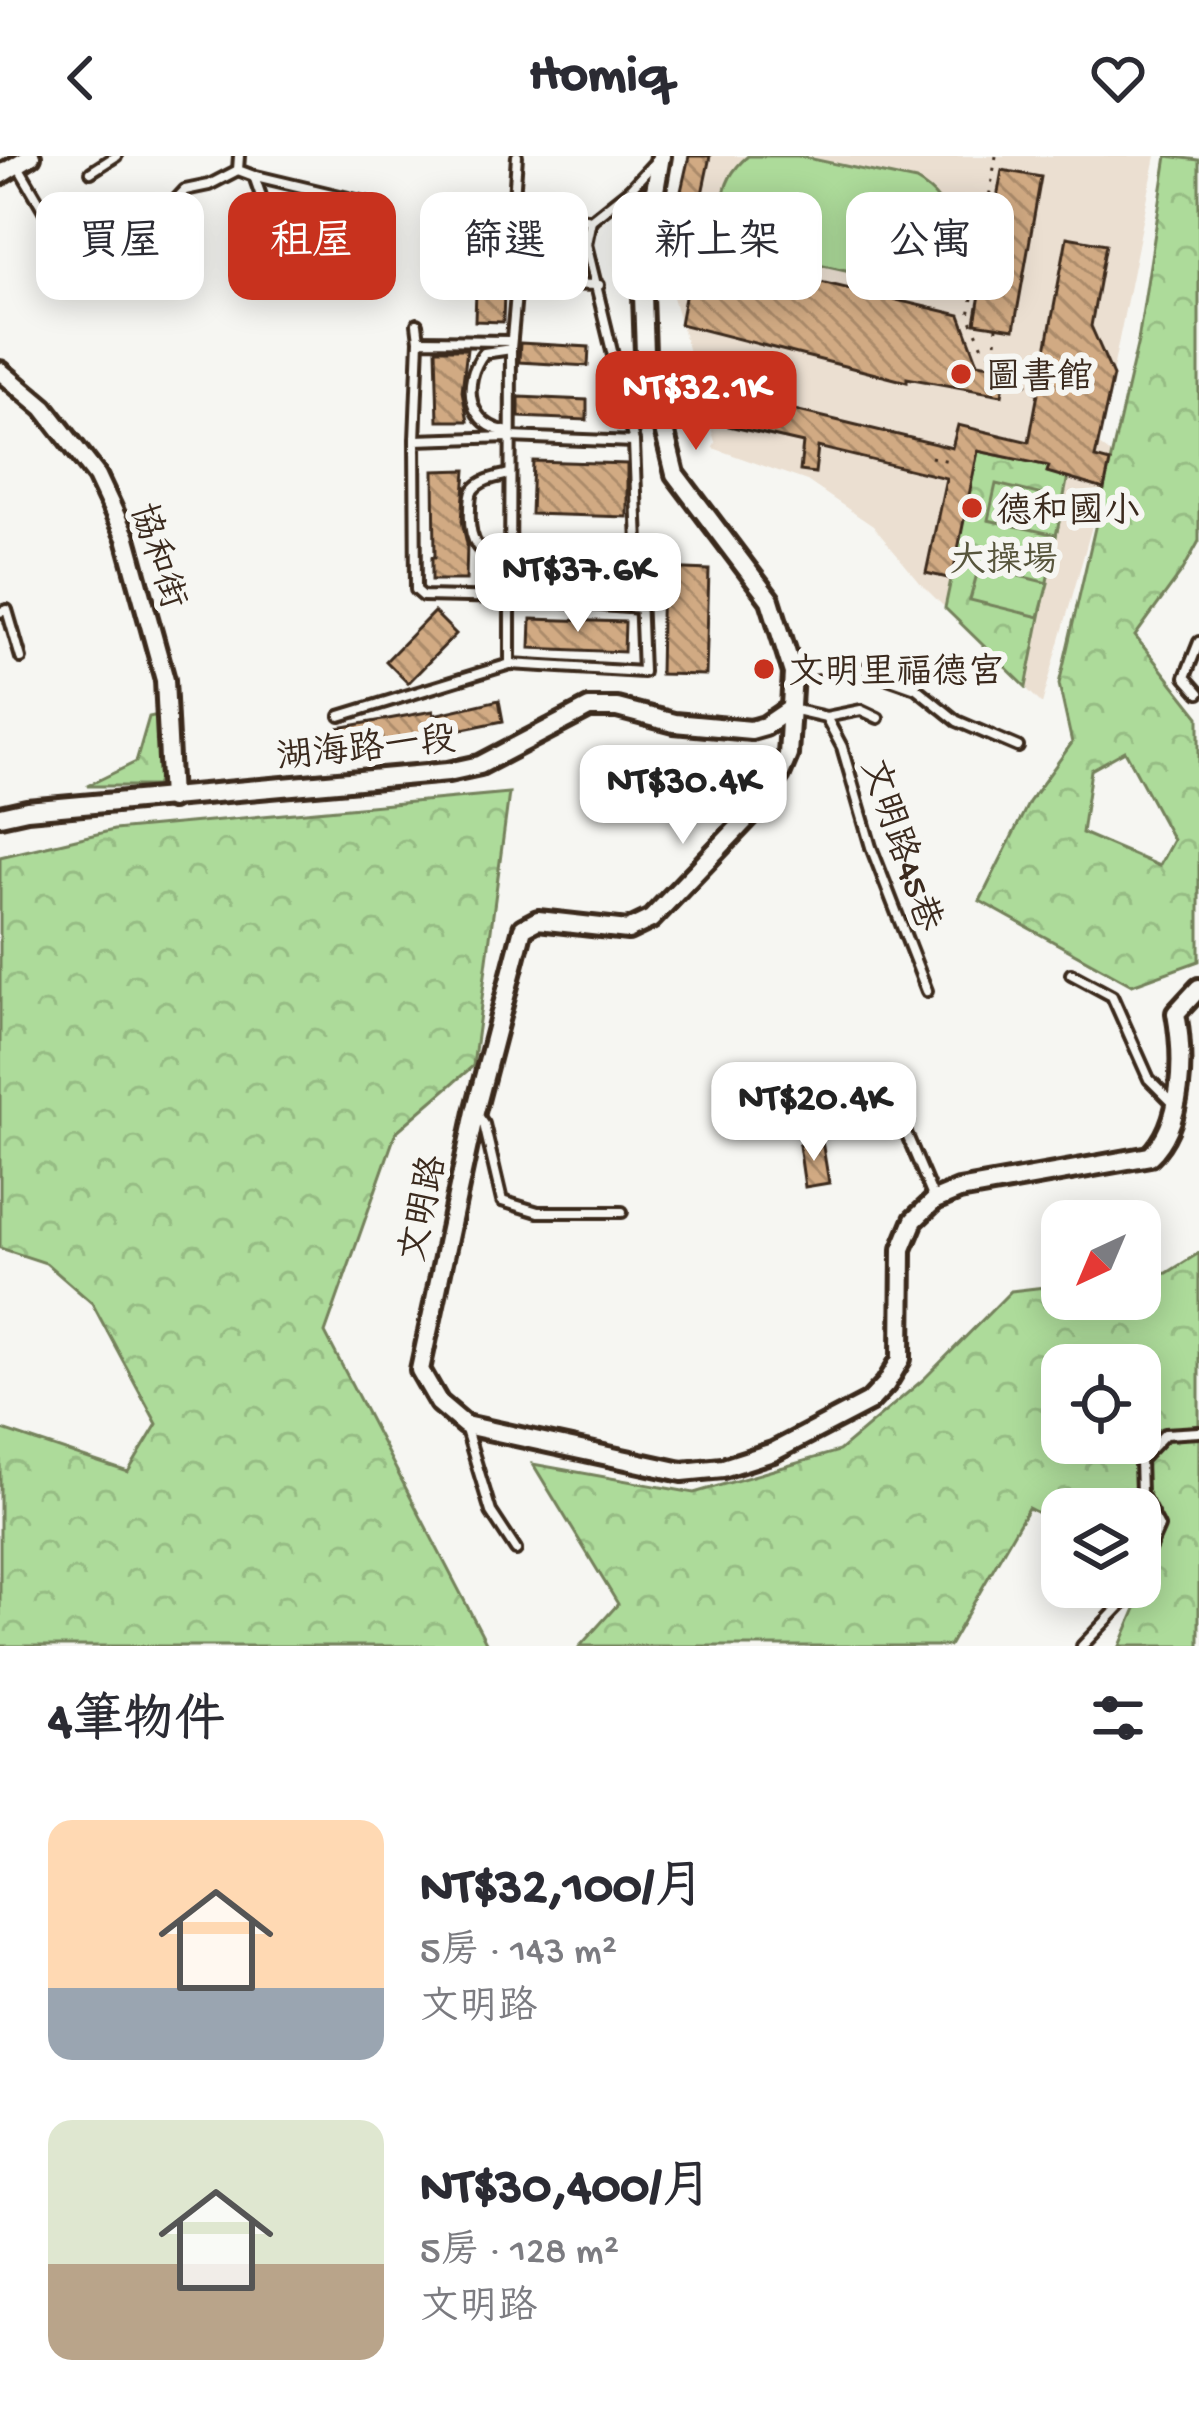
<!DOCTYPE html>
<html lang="zh-TW">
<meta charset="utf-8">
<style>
body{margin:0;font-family:"Gochi Hand","LXGW WenKai TC",sans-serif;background:#f7f7f7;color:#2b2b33;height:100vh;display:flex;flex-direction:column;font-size:45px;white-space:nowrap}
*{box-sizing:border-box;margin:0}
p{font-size:39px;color:#7c7c81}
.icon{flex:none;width:66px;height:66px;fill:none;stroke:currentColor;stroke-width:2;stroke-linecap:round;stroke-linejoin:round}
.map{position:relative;height:1490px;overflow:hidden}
.details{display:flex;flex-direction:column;background:#fff;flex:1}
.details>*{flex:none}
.banner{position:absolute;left:36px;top:36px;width:1128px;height:108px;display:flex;gap:24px}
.needle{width:78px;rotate:224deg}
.fabs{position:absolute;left:1041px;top:1044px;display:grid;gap:24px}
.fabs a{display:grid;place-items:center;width:120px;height:120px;border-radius:24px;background:#fff;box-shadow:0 6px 30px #0003;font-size:60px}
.price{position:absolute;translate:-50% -102px;padding:0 27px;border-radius:24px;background:#fff;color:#222;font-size:39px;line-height:78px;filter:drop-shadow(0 3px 6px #0008)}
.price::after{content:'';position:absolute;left:50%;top:72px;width:36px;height:27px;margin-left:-18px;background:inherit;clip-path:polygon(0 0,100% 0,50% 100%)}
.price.current{background:#c8321e;color:#fff}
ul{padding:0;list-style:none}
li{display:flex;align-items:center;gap:36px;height:300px;padding:0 48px}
li span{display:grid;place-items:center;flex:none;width:336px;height:240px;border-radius:24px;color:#555}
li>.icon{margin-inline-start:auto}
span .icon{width:144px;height:144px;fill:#fffc;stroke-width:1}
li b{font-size:51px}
h2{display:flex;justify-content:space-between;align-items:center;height:144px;padding:0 48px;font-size:51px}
.chip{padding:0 42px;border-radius:24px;background:#fff;box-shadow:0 6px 30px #0003;font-size:42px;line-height:108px}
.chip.current{background:#c8321e;color:#fff}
header{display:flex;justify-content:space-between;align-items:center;height:156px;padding:0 48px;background:#fff;font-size:54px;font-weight:800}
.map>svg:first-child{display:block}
</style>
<header><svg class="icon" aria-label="back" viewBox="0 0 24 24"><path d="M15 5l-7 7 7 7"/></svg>Homiq<svg class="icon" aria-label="heart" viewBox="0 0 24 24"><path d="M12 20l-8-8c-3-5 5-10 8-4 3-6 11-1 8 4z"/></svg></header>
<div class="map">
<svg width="1199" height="1490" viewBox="0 0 1199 1490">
<defs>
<pattern id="forest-crowns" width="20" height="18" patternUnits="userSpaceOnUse" patternTransform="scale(3)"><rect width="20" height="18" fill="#addb9a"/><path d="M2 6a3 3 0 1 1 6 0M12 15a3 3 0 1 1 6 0" fill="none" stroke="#96bc84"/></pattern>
<pattern id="building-back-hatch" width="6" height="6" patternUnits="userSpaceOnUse" patternTransform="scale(3)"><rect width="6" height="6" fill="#d1aa83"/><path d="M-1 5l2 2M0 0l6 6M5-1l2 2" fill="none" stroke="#ab8b6b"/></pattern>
</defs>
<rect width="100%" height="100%" fill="#f6f6f2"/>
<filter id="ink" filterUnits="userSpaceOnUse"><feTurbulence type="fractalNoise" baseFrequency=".00833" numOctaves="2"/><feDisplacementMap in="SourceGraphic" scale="24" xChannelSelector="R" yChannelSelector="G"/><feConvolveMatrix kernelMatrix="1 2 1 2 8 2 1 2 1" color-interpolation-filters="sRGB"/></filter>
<g filter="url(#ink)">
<polygon fill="#ebdfd1" points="689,0 1156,0 1098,288 1112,299 1042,548 922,429 873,370 807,325 713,292 715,286 664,110"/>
<g fill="url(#forest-crowns)" stroke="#74825c" stroke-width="3" fill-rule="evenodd">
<path d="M 1167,0 L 1199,4 L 1199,385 L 1183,414 L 1135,480 L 1199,561 L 1199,805 L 1132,829 L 980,745 L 1029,646 L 1072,587 L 1059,528 L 1138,185 ZM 1125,595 L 1173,684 L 1159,710 L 1082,677 L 1091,614 Z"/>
<polygon points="978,295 1049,310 1048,316 1068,320 1026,531 945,452"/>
<polygon points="158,559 163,611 156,630 87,630 136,606 149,561"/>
<polygon points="509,637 473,910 396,976 325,1177 488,1490 0,1490 0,1273 128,1316 157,1268 92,1147 46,1107 0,1092 0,701 114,674"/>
<path d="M 1199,1097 L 1199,1490 L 1120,1490 L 1152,1415 L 1140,1409 L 1140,1353 L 1062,1353 L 1062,1369 L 1028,1352 L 949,1490 L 580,1490 L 618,1448 L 533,1308 L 694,1337 L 839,1295 L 924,1223 L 1011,1135 L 1062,1129 L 1062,1143 L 1140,1143 L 1140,1120 L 1167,1117 ZM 1062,1209 L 1140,1209 L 1140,1287 L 1062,1287 Z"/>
</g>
<g fill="#addb9a" stroke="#74825c" stroke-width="3">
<path d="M 748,0 L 798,0 L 916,25 C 958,49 950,80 927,114 L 951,118 L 948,137 L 707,83 L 709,67 L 728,70 C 718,42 725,19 748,0 Z"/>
<polygon points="996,328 1064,344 1056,379 988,364"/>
<polygon points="979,410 1048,427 1039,461 970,444"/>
</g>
<g fill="url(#building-back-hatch)" stroke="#3b2a1e" stroke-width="3">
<polygon points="689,0 710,0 690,95 960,159 978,207 1007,212 1002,239 907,222 907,226 680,168 690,115 664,110"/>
<polygon points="1002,14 1041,21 1014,173 975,167"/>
<polygon points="478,76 506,77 503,166 475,165"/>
<polygon points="1067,81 1106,88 1091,170 1113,220 1095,302 1110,306 1104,333 1047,316 1049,310 978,295 952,423 926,417 946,322 818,291 815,317 800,315 803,287 729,270 737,234 783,245 782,251 952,292 958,269 1029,286"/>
<polygon points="520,187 589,191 588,210 519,206"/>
<polygon points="436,193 467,193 462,235 468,265 438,265"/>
<polygon points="519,241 587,244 587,264 519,261"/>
<polygon points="533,305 627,308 627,361 531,358"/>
<polygon points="466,314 462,365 467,388 466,424 432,424 432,401 435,401 434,315"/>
<polygon points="528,395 625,398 624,427 528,425"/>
<polygon points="662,412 709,414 706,519 660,518"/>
<polygon points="434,456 456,478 408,527 386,505"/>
<polygon points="531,463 625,466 624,496 530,492"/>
<polygon points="499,544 503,565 343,597 338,572 433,555 434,559"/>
<polygon points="822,985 829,1027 805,1031 799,989"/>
</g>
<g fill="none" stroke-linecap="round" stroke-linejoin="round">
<defs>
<g id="lane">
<polyline points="239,0 238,14 254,20 269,63 345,84"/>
<polyline points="517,0 514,43 532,54 591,64 630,33 655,6"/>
<polyline points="18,10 49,63"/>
<polyline points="91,16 116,0"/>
<polyline points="256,20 382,50"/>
<polyline points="157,64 185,34 209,29 238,14"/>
<polyline points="599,129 517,127 511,193 510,442 641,452"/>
<polyline points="417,168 419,184"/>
<path d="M 510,276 C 468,272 460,227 484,197 L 511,193"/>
<polyline points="415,284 419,184 511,185"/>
<path d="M 510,318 C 498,321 481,323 473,334 C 470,339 470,346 470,353 C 468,386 478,400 510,411"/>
<polyline points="0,456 7,454 21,502"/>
<polyline points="1199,486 1185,521 1199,537"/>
<polyline points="510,508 643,516 634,286 586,88 591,64"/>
<polyline points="794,517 848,508 916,532 957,565 1018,591"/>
<polyline points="791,553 826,561 842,591 871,691 927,835"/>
<polyline points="340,560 510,508 510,442 423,440 416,434 415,284 510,281 634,286"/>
<polyline points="826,561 861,554 878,562"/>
<polyline points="1071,818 1112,840 1149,923 1175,949"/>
<polyline points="835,951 880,951 901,965 934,1043"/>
<polyline points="476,957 484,968 502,1045 538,1056 622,1056"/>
<polyline points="465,1270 491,1356 516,1394"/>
<polyline points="1140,1414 1159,1371 1141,1337 1140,1304 1165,1278 1199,1276"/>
<polyline points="1082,1490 1123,1447 1131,1431"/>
</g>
<g id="street">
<path d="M 661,0 L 642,110 L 645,197 L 675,318 L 770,444 L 793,517 L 788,599 L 780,618 L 755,654 L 651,763 L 628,774 L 538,764 L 523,772 L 475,956 L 420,1214 L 439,1247 L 465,1269 L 682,1316 L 723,1312 L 773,1296 L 869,1246 L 886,1228 L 901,1203 L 902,1093 L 914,1064 L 935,1044 L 959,1034 L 1150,1000 C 1184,968 1184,901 1176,857 L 1199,832"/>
<polyline points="0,19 31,0"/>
<polyline points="0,215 44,252 97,320 126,382 165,524 171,643"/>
<polyline points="0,660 27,654 448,616 480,609 589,552 617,552 674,567 751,574 765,570 790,553"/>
</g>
</defs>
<use href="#lane" stroke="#3b2a1e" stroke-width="16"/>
<use href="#street" stroke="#3b2a1e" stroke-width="26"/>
<g stroke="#3b2a1e" stroke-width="3" stroke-dasharray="3 9" stroke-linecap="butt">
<polyline points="996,0 969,160 983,191 1038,238"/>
<polyline points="691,206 731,207 726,231 737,234"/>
<polyline points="994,210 995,204"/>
<polyline points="931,301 949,305"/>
</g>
<use href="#lane" stroke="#f6f6f2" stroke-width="8"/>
<use href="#street" stroke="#f6f6f2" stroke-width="16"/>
<polyline stroke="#3b2a1e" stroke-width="3" stroke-dasharray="3 9" stroke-linecap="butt" points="997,171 995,204 1042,216"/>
</g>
</g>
<g fill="#c8321e" stroke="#f6f6f2" stroke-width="4.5">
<circle cx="961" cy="218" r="12"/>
<circle cx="972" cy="352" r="12"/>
<circle cx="764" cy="513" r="12"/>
</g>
<g text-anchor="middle" stroke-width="12" stroke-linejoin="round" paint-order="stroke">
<g font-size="36" fill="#3b2a1e" stroke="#f6f6f2" text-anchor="start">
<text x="985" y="231">圖書館</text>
<text x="996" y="365">德和國小</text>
<text x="788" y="526">文明里福德宮</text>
</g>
<g font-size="36" fill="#3b2a1e" stroke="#f6f6f2">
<text transform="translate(161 399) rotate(72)" y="13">協和街</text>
<text transform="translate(366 589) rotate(-6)" y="13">湖海路一段</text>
<text transform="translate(904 688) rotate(71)" y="13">文明路45巷</text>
<text transform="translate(420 1052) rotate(-78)" y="13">文明路</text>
</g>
<g font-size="36" fill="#58563d" stroke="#f6f6f2">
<text x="1004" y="414">大操場</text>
</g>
</g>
</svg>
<div class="fabs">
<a><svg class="needle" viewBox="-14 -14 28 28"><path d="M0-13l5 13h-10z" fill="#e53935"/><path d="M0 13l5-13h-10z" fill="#7c7c81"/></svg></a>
<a><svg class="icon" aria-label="locate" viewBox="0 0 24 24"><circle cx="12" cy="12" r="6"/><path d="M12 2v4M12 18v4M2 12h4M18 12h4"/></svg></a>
<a><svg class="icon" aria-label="layers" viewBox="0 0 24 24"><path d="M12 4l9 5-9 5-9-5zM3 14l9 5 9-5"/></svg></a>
</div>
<b class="price current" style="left:696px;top:297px">NT$32.1K</b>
<b class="price" style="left:578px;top:479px">NT$37.6K</b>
<b class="price" style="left:683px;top:691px">NT$30.4K</b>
<b class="price" style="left:814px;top:1008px">NT$20.4K</b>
<div class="banner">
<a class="chip">買屋</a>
<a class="chip current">租屋</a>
<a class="chip">篩選</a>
<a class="chip">新上架</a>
<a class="chip">公寓</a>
</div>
</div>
<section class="details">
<h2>4筆物件<svg class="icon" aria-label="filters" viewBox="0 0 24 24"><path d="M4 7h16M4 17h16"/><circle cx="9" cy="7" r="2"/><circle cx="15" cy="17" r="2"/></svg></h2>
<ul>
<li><span style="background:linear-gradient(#ffd9b3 70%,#9aa5b1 0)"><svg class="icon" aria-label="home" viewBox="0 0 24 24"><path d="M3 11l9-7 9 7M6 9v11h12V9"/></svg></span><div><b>NT$32,100/月</b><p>5房 · 143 m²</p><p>文明路</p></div></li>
<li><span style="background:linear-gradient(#dfe7d0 60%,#b9a48a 0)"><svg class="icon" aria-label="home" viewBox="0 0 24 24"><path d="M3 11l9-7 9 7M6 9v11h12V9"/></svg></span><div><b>NT$30,400/月</b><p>5房 · 128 m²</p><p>文明路</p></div></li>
</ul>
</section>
